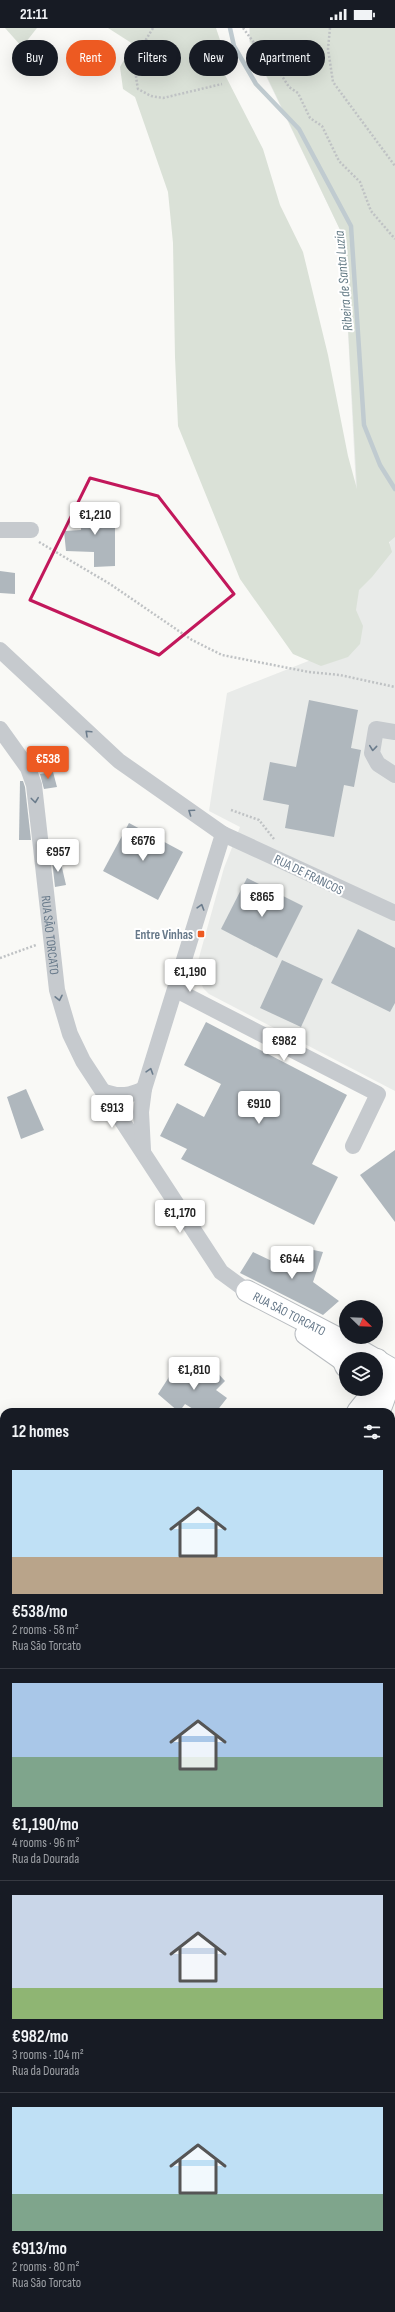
<!DOCTYPE html>
<meta charset="utf-8">
<style>
body{margin:0;font-family:"Sofia Sans Condensed",sans-serif;background:#20242c;color:#f1f3f6;height:100vh;display:flex;flex-direction:column;font-size:15px;white-space:nowrap}
*{box-sizing:border-box;margin:0}
p{font-size:13px;color:#9ea1a6}
.icon{flex:none;width:22px;height:22px;fill:none;stroke:currentColor;stroke-width:2;stroke-linecap:round;stroke-linejoin:round}
.map{position:relative;flex:1;overflow:hidden}
.sheet{position:absolute;left:0px;top:1380px;width:395px;height:904px;display:flex;flex-direction:column;background:#171b24;border-radius:12px 12px 0 0;box-shadow:0 4px 16px #0002}
.sheet>*{flex:none}
.guide{position:absolute;left:12px;top:12px;width:371px;height:36px;display:flex;gap:8px}
.needle{width:26px;rotate:113deg}
.buttons{position:absolute;left:339px;top:1272px;display:grid;gap:8px}
.buttons a{display:grid;place-items:center;width:44px;height:44px;border-radius:50%;background:#171b24;box-shadow:0 4px 16px #0002;font-size:20px}
.price{position:absolute;translate:-50% -34px;padding:0 9px;border-radius:4px;background:#fff;color:#222;font-size:13px;line-height:26px;filter:drop-shadow(0 1px 2px #0008)}
.price::after{content:'';position:absolute;left:50%;top:24px;width:12px;height:9px;margin-left:-6px;background:inherit;clip-path:polygon(0 0,100% 0,50% 100%)}
.price.on{background:#ed5a22;color:#fff}
ul{padding:0;list-style:none}
li{display:grid;align-content:center;gap:8px;height:212px;padding:0 12px}
li+li{border-top:1px solid #363941}
li span{display:grid;place-items:center;height:124px;border-radius:0px;color:#555}
li>.icon{margin-inline-start:auto}
span .icon{width:72px;height:72px;fill:#fffc;stroke-width:1}
li b{font-size:17px}
h2{display:flex;justify-content:space-between;align-items:center;height:48px;padding:0 12px;font-size:17px}
.pill{padding:0 14px;border-radius:18px;background:#171b24;box-shadow:0 4px 16px #0002;font-size:14px;line-height:36px}
.pill.on{background:#ed5a22;color:#fff}
.status{display:flex;justify-content:space-between;align-items:center;height:28px;padding:0 20px;background:#171b24;direction:ltr}
.status svg{height:11px;fill:currentColor}
.map>svg:first-child{display:block}
</style>
<div class="status"><b>21:11</b><svg viewBox="0 0 49 12"><path d="M0 12V9h3v3zM5 12V6h3v6zM10 12V3h3v9zM15 12V0h3v12zM26 1h20v11H26zM47 4h2v5h-2z"/></svg></div>
<div class="map">
<svg width="395" height="2284" viewBox="0 0 395 2284">
<rect width="100%" height="100%" fill="#f9f9f6"/>
<polygon fill="#e9ebe9" points="249,0 395,0 395,1063 209,966 203,960 200,949 198,933 224,840 240,799 209,783 227,665 316,630 351,548 390,515 356,461 343,208 249,13"/>
<g fill="#dae1d7">
<polygon points="5,0 37,0 22,19"/>
<polygon points="108,0 216,0 220,12 224,45 263,121 280,177 303,224 328,327 348,428 357,461 343,208 250,13 250,0 395,0 395,509 389,514 392,524 372,549 359,562 356,582 363,598 360,616 348,629 321,638 293,626 240,551 178,398 175,329 173,215 168,164 135,69 123,61 120,39 133,16"/>
</g>
<g fill="none" stroke-linecap="round" stroke-linejoin="round">
<polyline stroke="#c0cbd0" stroke-width="4.5" points="230,0 234,18 256,56 299,101 351,198 364,397 380,437 395,461"/>
</g>
<g fill="#afb7bd">
<polygon points="81,480 115,480 115,538 94,539 94,524 66,523 64,503 81,502"/>
<polygon points="0,543 15,545 15,566 0,565"/>
<polygon points="309,672 358,682 351,720 361,722 354,759 344,757 334,809 285,800 289,777 263,772 270,734 296,739"/>
<polygon points="53,744 57,759 44,761 40,746"/>
<polygon points="20,753 23,753 25,759 31,812 19,812"/>
<polygon points="129,795 183,824 158,872 103,843"/>
<polygon points="60,831 66,857 55,859 52,832"/>
<polygon points="247,850 303,878 277,930 221,901"/>
<polygon points="358,901 395,920 395,975 390,984 331,955"/>
<polygon points="282,932 323,951 301,999 260,980"/>
<polygon points="206,994 347,1067 312,1136 338,1149 314,1197 181,1131 187,1121 160,1108 177,1075 204,1089 221,1056 184,1037"/>
<polygon points="26,1061 44,1102 21,1111 7,1069"/>
<polygon points="395,1122 395,1194 360,1147"/>
<polygon points="304,1220 323,1224 313,1254 339,1273 323,1287 240,1245 253,1224 297,1245"/>
<polygon points="193,1335 209,1348 215,1342 225,1353 216,1362 227,1370 216,1384 198,1384 185,1376 179,1384 158,1366 169,1349 175,1352"/>
</g>
<g fill="none" stroke-linecap="round" stroke-linejoin="round">
<defs>
<g id="major">
<path id="s2" d="M 247,1263 L 347,1315 L 395,1343"/>
<polyline points="306,1306 346,1334"/>
</g>
<g id="highway">
<path d="M 377,1332 C 387,1356 390,1360 378,1384"/>
<polyline points="344,1333 346,1338"/>
<polyline points="358,1384 373,1365 390,1359"/>
<polyline points="391,1543 395,1542"/>
<polyline points="391,1797 395,1826"/>
</g>
</defs>
<use href="#major" stroke="#b9bdc1" stroke-width="23"/>
<use href="#highway" stroke="#b8bcbf" stroke-width="24"/>
<g stroke="#bfc2c4" stroke-width="2.5" stroke-dasharray="2 2" stroke-linecap="butt">
<path d="M 153,0 C 138,25 132,31 138,61 L 151,68 L 163,70 L 222,56"/>
<polyline points="243,0 264,28 275,37 289,59 298,65 310,90 322,98 339,133 360,154 371,183 395,211"/>
<polyline points="330,0 328,21 333,54 395,138"/>
<polyline points="39,514 110,556 192,612 222,627 309,644 340,647 395,659"/>
<polyline points="231,782 259,792 274,811"/>
<polyline points="0,930 36,917"/>
</g>
<g stroke="#c6cace" stroke-width="16">
<polyline points="0,502 31,502"/>
<polyline points="0,622 119,733 223,806 395,885"/>
<path id="s1" d="M 0,701 L 28,740 L 34,757 L 57,962 L 70,1006 L 83,1033 L 221,1244 L 247,1263"/>
<polyline points="395,704 376,701 372,725 378,736 395,747"/>
<polyline points="176,962 378,1066 353,1118"/>
<path d="M 105,1064 C 120,1069 130,1068 144,1061"/>
<polyline points="143,1122 141,1084 144,1061 223,806"/>
<polyline points="0,1640 4,1639"/>
<polyline points="0,2027 4,2028"/>
<polyline points="0,2086 4,2086"/>
<polyline points="391,2150 395,2152"/>
<polyline points="391,2246 395,2246"/>
<polyline points="195,2280 195,2284"/>
</g>
<use href="#major" stroke="#fff" stroke-width="21"/>
<use href="#highway" stroke="#fff" stroke-width="22"/>
</g>
<defs><path id="oneway-chevron" d="M-2-3.5L2.5 0L-2 3.5" fill="none" stroke-width="1.6" stroke-linecap="round" stroke-linejoin="round"/></defs>
<g stroke="#6b7c8c">
<use href="#oneway-chevron" transform="translate(88 705) rotate(-137)"/>
<use href="#oneway-chevron" transform="translate(373 720) rotate(96)"/>
<use href="#oneway-chevron" transform="translate(35 772) rotate(83)"/>
<use href="#oneway-chevron" transform="translate(191 784) rotate(-145)"/>
<use href="#oneway-chevron" transform="translate(201 879) rotate(-73)"/>
<use href="#oneway-chevron" transform="translate(59 970) rotate(78)"/>
<use href="#oneway-chevron" transform="translate(150 1043) rotate(-72)"/>
</g>
<path fill="none" stroke="#c2185b" stroke-width="3" stroke-linejoin="round" d="M 90,450 L 158,468 L 234,566 L 159,627 L 30,572 Z"/>
<rect fill="#ed5a22" stroke="#fff" stroke-width="1.5" x="197" y="902" width="8" height="8" rx="2"/>
<g text-anchor="middle" stroke-width="4" stroke-linejoin="round" paint-order="stroke">
<g font-size="13" fill="#667889" stroke="#fff">
<text transform="translate(309 846) rotate(26)" y="5">RUA DE FRANCOS</text>
<text dy="5" stroke="none"><textPath href="#s1" startOffset="217">RUA SÃO TORCATO</textPath></text>
<text dy="5" stroke="none"><textPath href="#s2" startOffset="48">RUA SÃO TORCATO</textPath></text>
</g>
<g font-size="13" font-weight="bold" fill="#667889" stroke="#fff" text-anchor="end">
<text x="193" y="911">Entre Vinhas</text>
</g>
<g font-size="14" font-style="italic" fill="#627984" stroke="#fff">
<text transform="translate(343 253) rotate(-95)" y="5">Ribeira de Santa Luzia</text>
</g>
</g>
</svg>
<div class="buttons">
<a><svg class="needle" viewBox="-14 -14 28 28"><path d="M0-13l5 13h-10z" fill="#e53935"/><path d="M0 13l5-13h-10z" fill="#9ea1a6"/></svg></a>
<a><svg class="icon" aria-label="layers" viewBox="0 0 24 24"><path d="M12 4l9 5-9 5-9-5zM3 14l9 5 9-5"/></svg></a>
</div>
<b class="price" style="left:95px;top:508px">€1,210</b>
<b class="price on" style="left:48px;top:752px">€538</b>
<b class="price" style="left:143px;top:834px">€676</b>
<b class="price" style="left:58px;top:845px">€957</b>
<b class="price" style="left:262px;top:890px">€865</b>
<b class="price" style="left:190px;top:965px">€1,190</b>
<b class="price" style="left:284px;top:1034px">€982</b>
<b class="price" style="left:259px;top:1097px">€910</b>
<b class="price" style="left:112px;top:1101px">€913</b>
<b class="price" style="left:180px;top:1206px">€1,170</b>
<b class="price" style="left:292px;top:1252px">€644</b>
<b class="price" style="left:194px;top:1363px">€1,810</b>
<div class="guide">
<a class="pill">Buy</a>
<a class="pill on">Rent</a>
<a class="pill">Filters</a>
<a class="pill">New</a>
<a class="pill">Apartment</a>
</div>
<section class="sheet">
<h2>12 homes<svg class="icon" aria-label="filters" viewBox="0 0 24 24"><path d="M4 7h16M4 17h16"/><circle cx="9" cy="7" r="2"/><circle cx="15" cy="17" r="2"/></svg></h2>
<ul>
<li><span style="background:linear-gradient(#bfe0f5 70%,#b9a48a 0)"><svg class="icon" aria-label="home" viewBox="0 0 24 24"><path d="M3 11l9-7 9 7M6 9v11h12V9"/></svg></span><div><b>€538/mo</b><p>2 rooms · 58 m²</p><p>Rua São Torcato</p></div></li>
<li><span style="background:linear-gradient(#a9c7e8 60%,#7fa58c 0)"><svg class="icon" aria-label="home" viewBox="0 0 24 24"><path d="M3 11l9-7 9 7M6 9v11h12V9"/></svg></span><div><b>€1,190/mo</b><p>4 rooms · 96 m²</p><p>Rua da Dourada</p></div></li>
<li><span style="background:linear-gradient(#c9d6e8 75%,#8fb573 0)"><svg class="icon" aria-label="home" viewBox="0 0 24 24"><path d="M3 11l9-7 9 7M6 9v11h12V9"/></svg></span><div><b>€982/mo</b><p>3 rooms · 104 m²</p><p>Rua da Dourada</p></div></li>
<li><span style="background:linear-gradient(#bfe0f5 70%,#7fa58c 0)"><svg class="icon" aria-label="home" viewBox="0 0 24 24"><path d="M3 11l9-7 9 7M6 9v11h12V9"/></svg></span><div><b>€913/mo</b><p>2 rooms · 80 m²</p><p>Rua São Torcato</p></div></li>
</ul>
</section>
</div>
